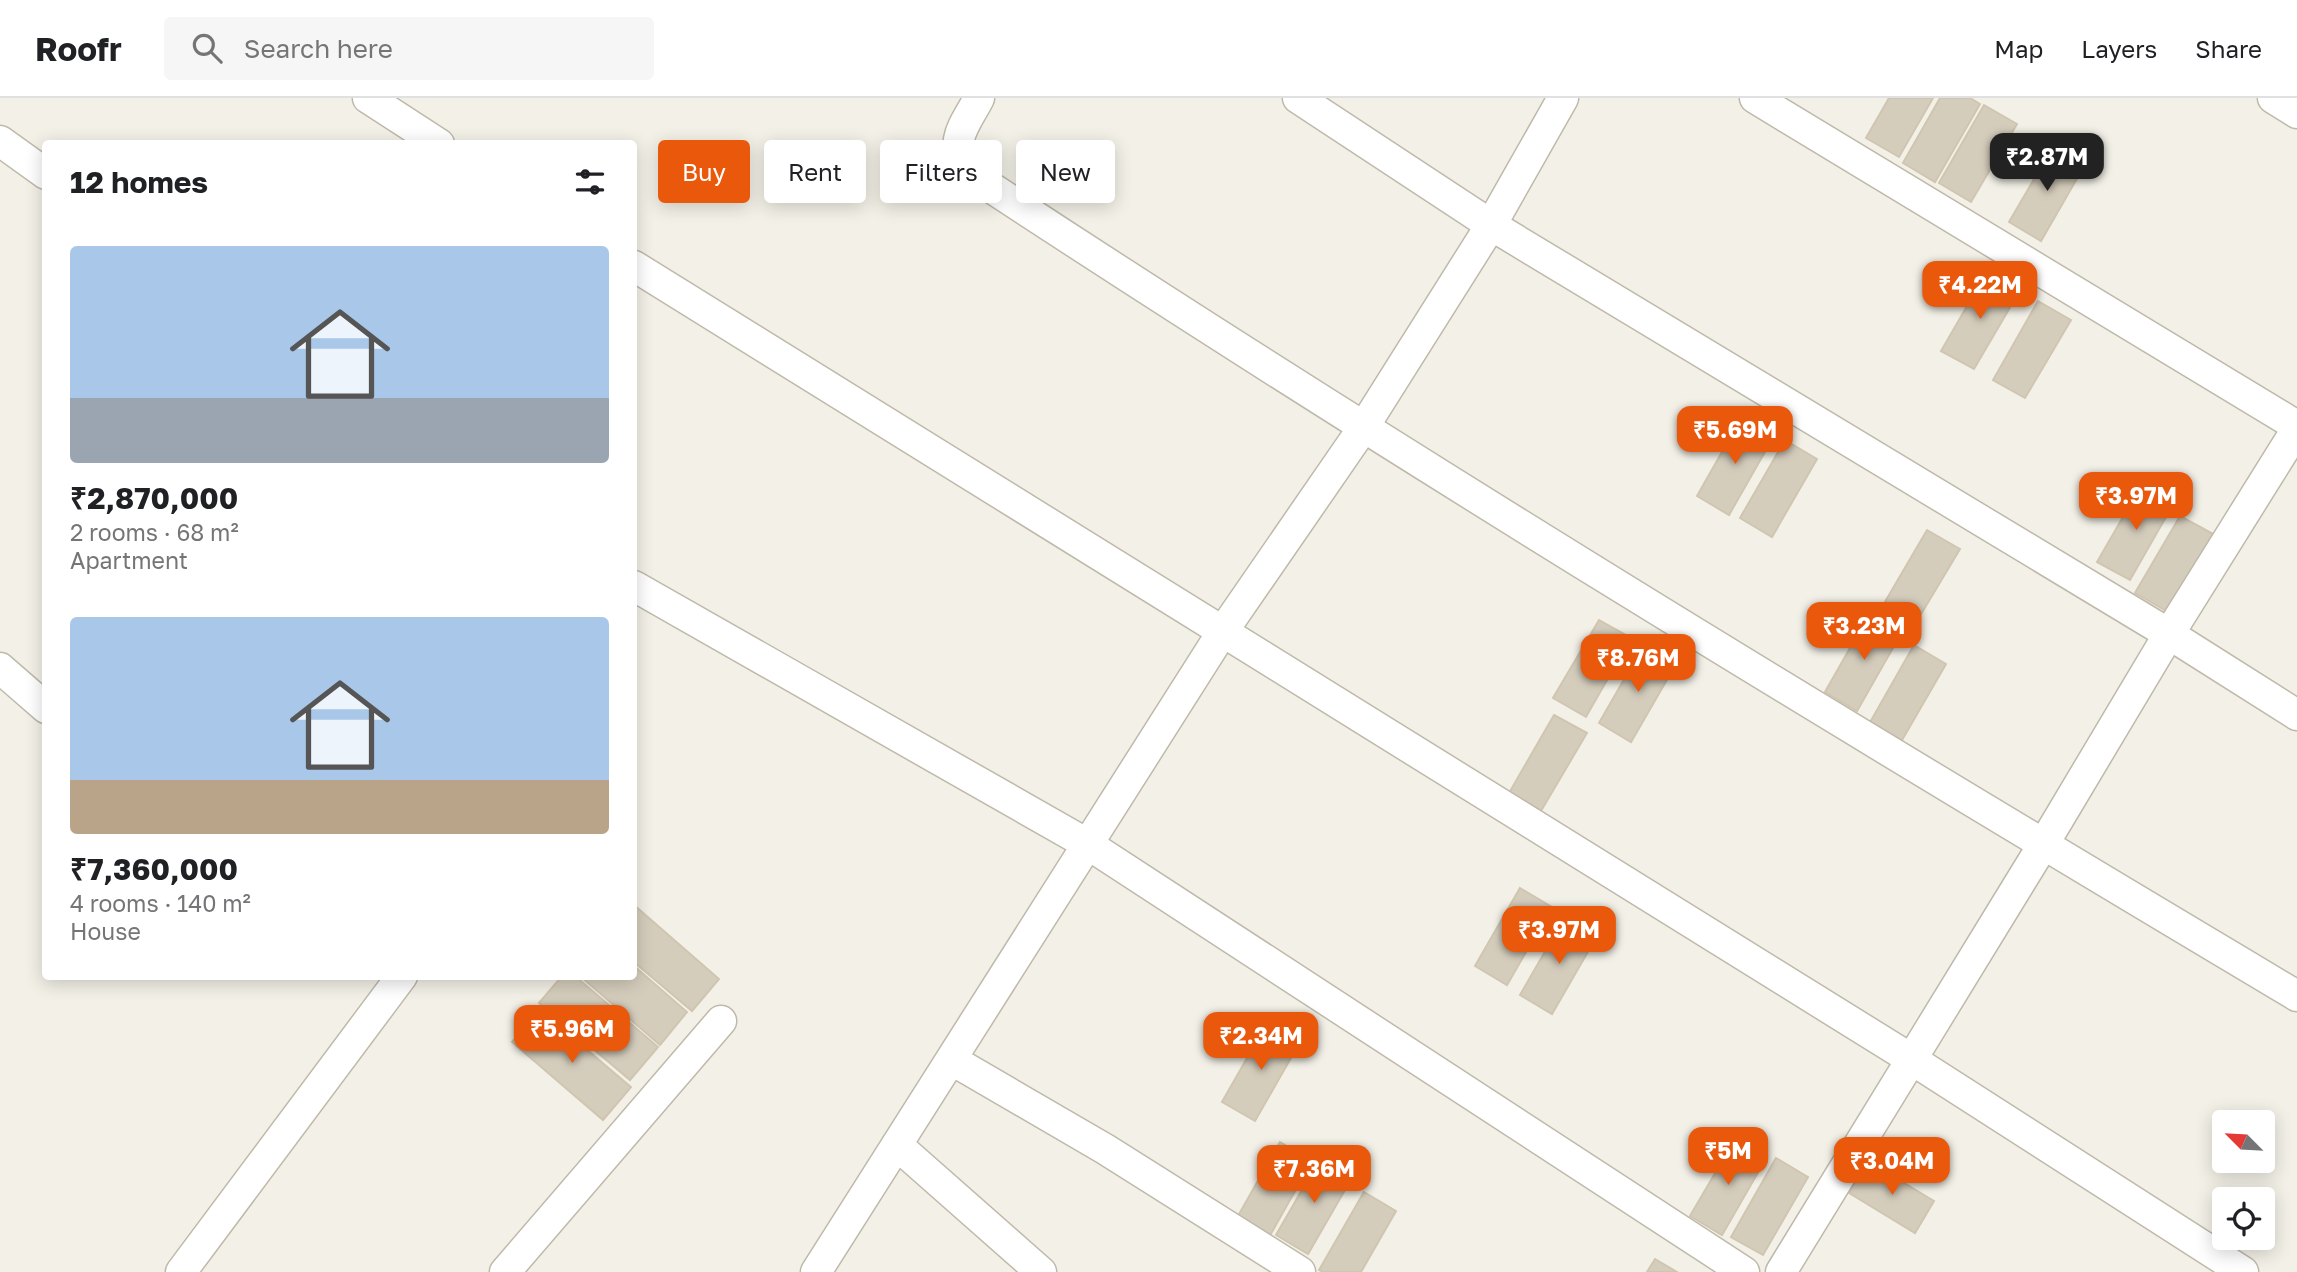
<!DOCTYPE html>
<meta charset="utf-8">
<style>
body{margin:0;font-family:"Golos Text",sans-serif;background:#f6f6f6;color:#202124;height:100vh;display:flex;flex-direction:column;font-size:26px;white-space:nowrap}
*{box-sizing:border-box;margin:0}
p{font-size:23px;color:#757577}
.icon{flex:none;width:38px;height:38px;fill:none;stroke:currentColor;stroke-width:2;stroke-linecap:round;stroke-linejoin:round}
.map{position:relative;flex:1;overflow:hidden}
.side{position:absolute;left:42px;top:42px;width:595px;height:840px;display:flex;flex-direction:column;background:#fff;border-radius:7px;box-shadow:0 4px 18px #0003}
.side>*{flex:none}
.hud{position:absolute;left:658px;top:42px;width:665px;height:63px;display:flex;gap:14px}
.needle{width:46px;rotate:294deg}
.tools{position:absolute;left:2212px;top:1012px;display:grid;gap:14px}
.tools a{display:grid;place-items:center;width:63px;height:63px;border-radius:7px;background:#fff;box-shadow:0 4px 18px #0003;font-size:35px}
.price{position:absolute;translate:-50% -60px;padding:0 16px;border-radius:14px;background:#ea580c;color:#fff;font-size:23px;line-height:46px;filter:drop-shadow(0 2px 4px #0008)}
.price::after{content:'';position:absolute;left:50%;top:42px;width:21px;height:16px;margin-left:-10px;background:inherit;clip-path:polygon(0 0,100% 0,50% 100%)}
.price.active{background:#222;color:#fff}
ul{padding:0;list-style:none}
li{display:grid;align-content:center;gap:14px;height:371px;padding:0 28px}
li span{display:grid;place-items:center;height:217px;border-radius:7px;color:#555}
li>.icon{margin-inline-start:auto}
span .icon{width:126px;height:126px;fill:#fffc;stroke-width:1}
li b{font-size:30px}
h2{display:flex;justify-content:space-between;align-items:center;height:84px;padding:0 28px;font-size:30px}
.chip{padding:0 24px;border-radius:7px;background:#fff;box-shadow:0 4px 18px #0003;font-size:24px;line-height:63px}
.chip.active{background:#ea580c;color:#fff}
header{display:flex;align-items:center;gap:42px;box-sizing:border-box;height:98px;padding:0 35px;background:#fff;border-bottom:2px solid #e0e0e0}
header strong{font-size:33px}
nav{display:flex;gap:38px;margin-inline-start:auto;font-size:24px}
.search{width:490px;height:63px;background:#f6f6f6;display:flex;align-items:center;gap:18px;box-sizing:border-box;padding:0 24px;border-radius:7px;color:#757577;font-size:26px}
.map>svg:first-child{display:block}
</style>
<header>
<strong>Roofr</strong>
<div class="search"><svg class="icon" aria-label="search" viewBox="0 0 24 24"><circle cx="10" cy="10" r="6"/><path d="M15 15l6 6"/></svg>Search here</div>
<nav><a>Map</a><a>Layers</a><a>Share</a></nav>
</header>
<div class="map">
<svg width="2297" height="1174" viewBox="0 0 2297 1174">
<rect width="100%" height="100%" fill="#f3f1e7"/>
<g fill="#d5cdbc" stroke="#d0c5b0" stroke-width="2">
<polygon points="1889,0 1933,0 1899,59 1866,40"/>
<polygon points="1940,0 1970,0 1980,6 1935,84 1903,65"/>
<polygon points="1984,7 2017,26 1971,104 1939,85"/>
<polygon points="2054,47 2086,65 2041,143 2009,124"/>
<polygon points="1986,175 2019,194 1974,271 1941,253"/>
<polygon points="2038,203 2071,222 2025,300 1993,282"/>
<polygon points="1742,319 1774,338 1729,417 1697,398"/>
<polygon points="1785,342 1817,361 1772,439 1740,420"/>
<polygon points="2142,386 2174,405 2130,482 2097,464"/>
<polygon points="2180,418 2213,436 2168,514 2135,495"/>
<polygon points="1927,432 1960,451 1914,528 1882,509"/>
<polygon points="1870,515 1902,534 1857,613 1825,594"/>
<polygon points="1599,522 1631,540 1586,619 1553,600"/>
<polygon points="1644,547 1676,566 1631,644 1599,625"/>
<polygon points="1914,547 1946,566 1901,644 1869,626"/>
<polygon points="1554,617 1587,635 1541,713 1509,695"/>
<polygon points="1520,790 1552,809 1507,887 1475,868"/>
<polygon points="634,807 719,881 692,913 634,864"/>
<polygon points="1565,819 1597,838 1552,916 1520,897"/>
<polygon points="634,868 687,914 660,947 580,878 634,878"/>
<polygon points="562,878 575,878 658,949 630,982 539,905"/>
<polygon points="540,912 631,989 603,1022 512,944"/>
<polygon points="1267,925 1300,944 1255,1023 1222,1004"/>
<polygon points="1735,1041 1767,1059 1722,1137 1690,1118"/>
<polygon points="1280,1044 1312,1063 1268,1141 1235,1123"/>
<polygon points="1321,1059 1353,1078 1308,1156 1276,1137"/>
<polygon points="1776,1060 1808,1079 1763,1157 1731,1139"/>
<polygon points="1868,1063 1934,1103 1915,1135 1849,1095"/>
<polygon points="1364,1094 1396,1113 1361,1174 1323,1174 1319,1172"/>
<polygon points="1655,1161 1677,1174 1647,1174"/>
</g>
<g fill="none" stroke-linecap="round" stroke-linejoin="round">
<defs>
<g id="street">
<polyline points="368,0 439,46"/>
<path d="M 979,0 C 964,29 949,41 966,73 C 1402,360 1849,631 2297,898"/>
<polyline points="1298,0 1491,127 2169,536 2297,617"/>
<polyline points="1755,0 2297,328"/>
<polyline points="2273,0 2297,15"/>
<polyline points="0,43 46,76"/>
<polyline points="634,168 1911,961 2243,1174"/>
<polyline points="634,488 1089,747 1744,1174"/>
<polyline points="0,570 46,610"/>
<polyline points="952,962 1105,1051 1300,1174"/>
<polyline points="897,1047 1041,1174"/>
<polyline points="181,1174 402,878"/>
<polyline points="505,1174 721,923"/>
<polyline points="816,1174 1223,533 1363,330 1491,127 1563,0"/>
<polyline points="1781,1174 2043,747 2169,536 2297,331"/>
</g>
</defs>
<use href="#street" stroke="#bfb9aa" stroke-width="33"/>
<use href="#street" stroke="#fff" stroke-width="30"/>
</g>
</svg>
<div class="tools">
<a><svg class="needle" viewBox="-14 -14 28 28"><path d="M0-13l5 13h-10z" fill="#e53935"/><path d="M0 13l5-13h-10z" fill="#757577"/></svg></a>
<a><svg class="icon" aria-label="locate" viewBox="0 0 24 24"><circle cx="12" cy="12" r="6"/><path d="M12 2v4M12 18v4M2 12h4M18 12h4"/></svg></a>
</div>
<b class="price active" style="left:2047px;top:95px">₹2.87M</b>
<b class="price" style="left:1980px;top:223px">₹4.22M</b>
<b class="price" style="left:1735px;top:368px">₹5.69M</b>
<b class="price" style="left:2136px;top:434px">₹3.97M</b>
<b class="price" style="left:1864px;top:564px">₹3.23M</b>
<b class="price" style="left:1638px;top:596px">₹8.76M</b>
<b class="price" style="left:1559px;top:868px">₹3.97M</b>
<b class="price" style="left:572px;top:967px">₹5.96M</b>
<b class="price" style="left:1261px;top:974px">₹2.34M</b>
<b class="price" style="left:1728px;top:1089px">₹5M</b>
<b class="price" style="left:1892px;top:1099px">₹3.04M</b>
<b class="price" style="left:1314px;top:1107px">₹7.36M</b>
<div class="hud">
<a class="chip active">Buy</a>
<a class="chip">Rent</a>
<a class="chip">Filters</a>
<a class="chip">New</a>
</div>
<section class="side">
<h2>12 homes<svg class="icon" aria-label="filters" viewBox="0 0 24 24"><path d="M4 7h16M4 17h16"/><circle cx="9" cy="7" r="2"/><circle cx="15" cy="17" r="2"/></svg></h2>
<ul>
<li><span style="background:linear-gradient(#a9c7e8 70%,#9aa5b1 0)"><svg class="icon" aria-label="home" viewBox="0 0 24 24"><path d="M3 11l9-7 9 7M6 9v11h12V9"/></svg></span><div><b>₹2,870,000</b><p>2 rooms · 68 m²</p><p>Apartment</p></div></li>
<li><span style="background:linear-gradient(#a9c7e8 75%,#b9a48a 0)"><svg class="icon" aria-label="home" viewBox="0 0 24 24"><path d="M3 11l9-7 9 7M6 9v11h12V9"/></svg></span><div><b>₹7,360,000</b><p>4 rooms · 140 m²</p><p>House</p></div></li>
</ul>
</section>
</div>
